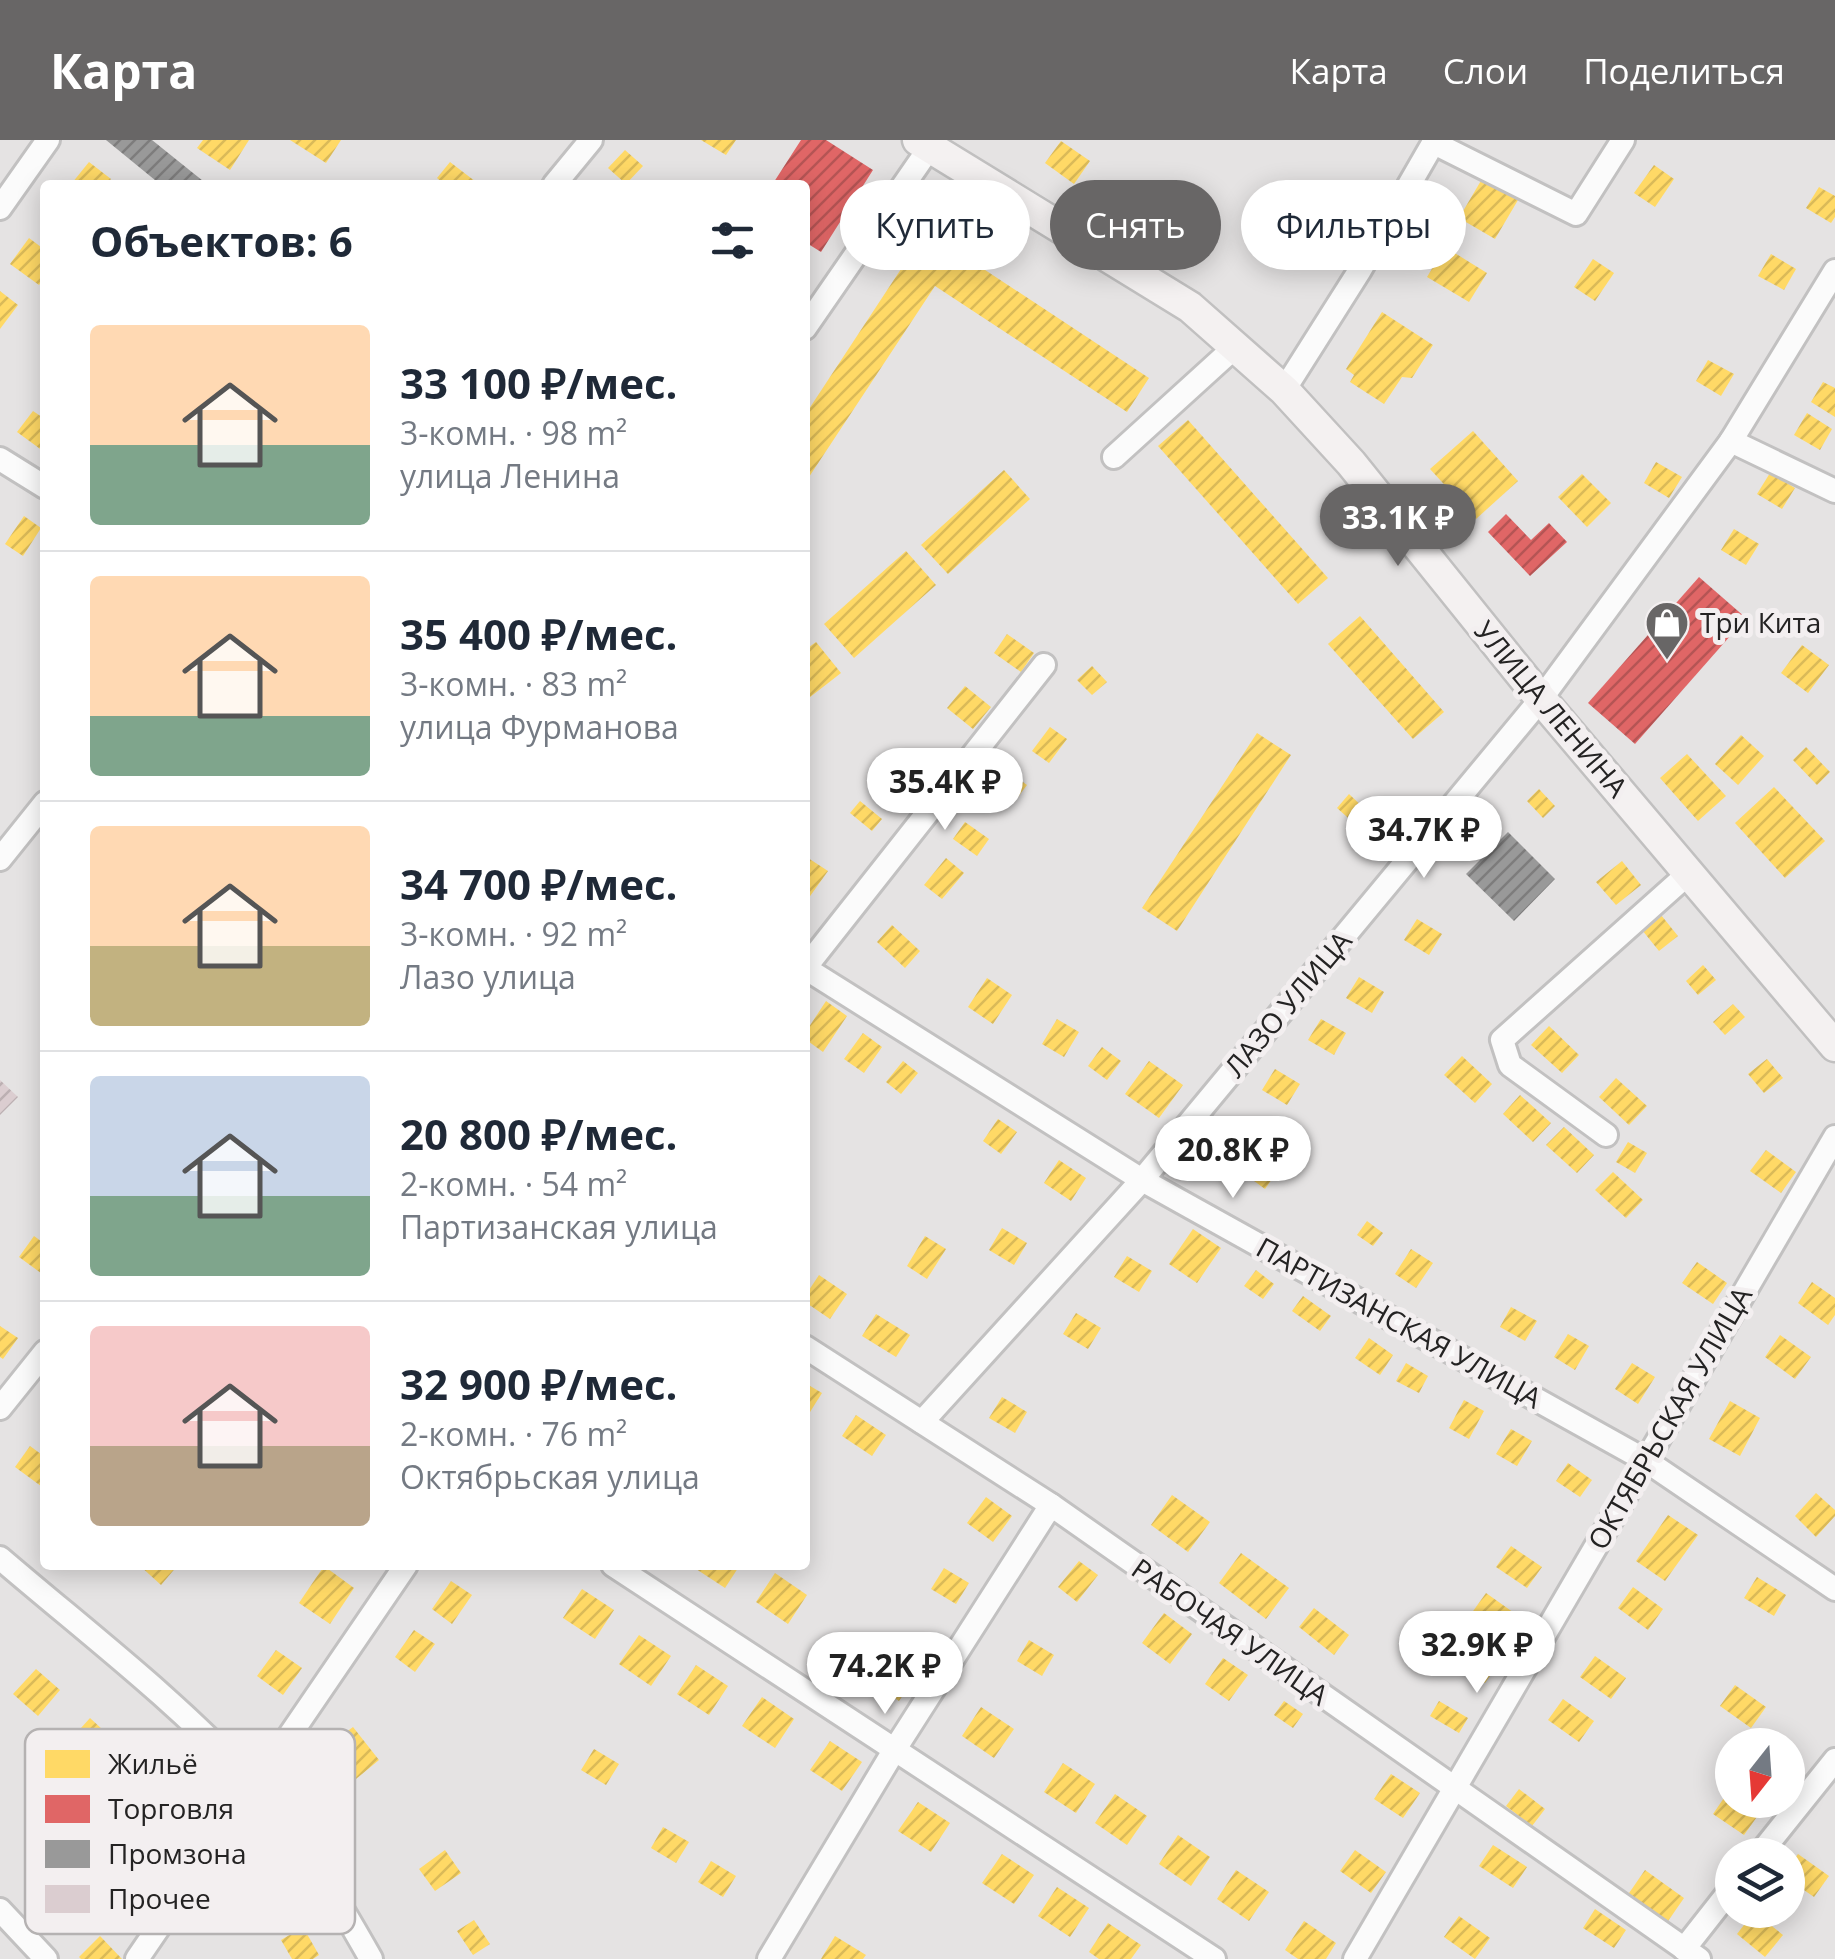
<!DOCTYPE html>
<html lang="ru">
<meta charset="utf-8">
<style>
body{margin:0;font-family:"Open Sans",sans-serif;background:#f2f2f3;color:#1f2937;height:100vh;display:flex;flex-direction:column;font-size:38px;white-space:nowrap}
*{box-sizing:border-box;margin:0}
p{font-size:32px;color:#747a83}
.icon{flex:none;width:55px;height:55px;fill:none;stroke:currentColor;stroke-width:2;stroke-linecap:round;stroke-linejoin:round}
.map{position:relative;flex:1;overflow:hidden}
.sheet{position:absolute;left:40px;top:40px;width:770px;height:1390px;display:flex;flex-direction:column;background:#fff;border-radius:10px;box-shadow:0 5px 25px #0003}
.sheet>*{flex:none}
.hud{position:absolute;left:840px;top:40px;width:845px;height:90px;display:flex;gap:20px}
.needle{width:65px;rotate:197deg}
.fabs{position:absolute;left:1715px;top:1588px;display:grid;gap:20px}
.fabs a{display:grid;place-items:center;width:90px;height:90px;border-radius:50%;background:#fff;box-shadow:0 5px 25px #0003;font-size:50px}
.price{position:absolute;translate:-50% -85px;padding:0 22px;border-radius:35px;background:#fff;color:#222;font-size:32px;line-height:65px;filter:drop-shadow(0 2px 5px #0008)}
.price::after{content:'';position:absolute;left:50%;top:60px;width:30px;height:22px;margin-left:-15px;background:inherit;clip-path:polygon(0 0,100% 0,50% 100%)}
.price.on{background:#686666;color:#fff}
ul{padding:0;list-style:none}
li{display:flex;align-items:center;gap:30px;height:250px;padding:0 50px}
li+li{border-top:2px solid #e0e1e3}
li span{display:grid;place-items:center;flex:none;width:280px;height:200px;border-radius:10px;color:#555}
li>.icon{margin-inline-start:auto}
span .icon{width:120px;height:120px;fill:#fffc;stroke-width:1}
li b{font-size:42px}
h2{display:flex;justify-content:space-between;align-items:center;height:120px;padding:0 50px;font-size:42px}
.chip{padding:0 35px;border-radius:45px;background:#fff;box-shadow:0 5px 25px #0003;font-size:35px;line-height:90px}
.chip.on{background:#686666;color:#fff}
header{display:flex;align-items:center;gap:60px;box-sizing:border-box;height:140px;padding:0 50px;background:#686666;color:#fff}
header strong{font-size:48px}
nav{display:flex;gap:55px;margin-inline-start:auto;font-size:35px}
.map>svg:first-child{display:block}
</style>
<header>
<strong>Карта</strong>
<nav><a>Карта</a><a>Слои</a><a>Поделиться</a></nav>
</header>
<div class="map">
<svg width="1835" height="1819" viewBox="0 0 1835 1819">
<defs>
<pattern id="homes-hatch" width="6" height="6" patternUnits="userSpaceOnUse" patternTransform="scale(2.5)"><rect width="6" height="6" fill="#ffd966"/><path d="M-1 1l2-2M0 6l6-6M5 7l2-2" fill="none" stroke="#daba58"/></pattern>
<pattern id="shops-hatch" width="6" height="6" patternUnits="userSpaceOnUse" patternTransform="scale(2.5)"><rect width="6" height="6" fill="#e06666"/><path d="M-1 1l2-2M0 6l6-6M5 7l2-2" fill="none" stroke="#b55454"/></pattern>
<pattern id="industry-hatch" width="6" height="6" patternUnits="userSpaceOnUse" patternTransform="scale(2.5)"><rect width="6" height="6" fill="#999"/><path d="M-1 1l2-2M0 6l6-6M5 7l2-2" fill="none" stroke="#7d7c7c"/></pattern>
<pattern id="building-hatch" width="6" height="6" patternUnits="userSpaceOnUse" patternTransform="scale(2.5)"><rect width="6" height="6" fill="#dbcdd0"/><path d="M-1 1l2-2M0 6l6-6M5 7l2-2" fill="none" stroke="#bcb0b2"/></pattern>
</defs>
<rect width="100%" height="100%" fill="#e5e3e3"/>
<g fill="url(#homes-hatch)">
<polygon points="203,0 249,0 230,30 197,8"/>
<polygon points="290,0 341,0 326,23"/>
<polygon points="701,0 736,0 726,15"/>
<polygon points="1061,1 1090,21 1074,44 1045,23"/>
<polygon points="625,10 643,26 626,44 608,28"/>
<polygon points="89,22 111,39 106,45 72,43"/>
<polygon points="450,22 480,45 445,45 437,38"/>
<polygon points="1654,25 1674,39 1655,67 1634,53"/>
<polygon points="1482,39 1518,60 1495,99 1459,78"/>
<polygon points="1819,47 1835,56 1835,77 1831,83 1806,68"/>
<polygon points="926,91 1149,238 1127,272 935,146 805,343 805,275"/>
<polygon points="29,98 45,110 45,136 39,145 10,124"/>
<polygon points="1445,107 1487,133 1469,162 1427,137"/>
<polygon points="1771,114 1796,129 1784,150 1758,136"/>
<polygon points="1593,119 1614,133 1595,161 1574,147"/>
<polygon points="0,151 18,165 0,189"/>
<polygon points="1382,172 1433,205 1412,238 1402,237 1384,264 1350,242 1354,235 1346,229"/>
<polygon points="1708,220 1734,234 1721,256 1696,241"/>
<polygon points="1823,242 1835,248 1835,277 1811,262"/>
<polygon points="33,271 45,279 43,311 17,292"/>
<polygon points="1807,273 1832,289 1820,310 1794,295"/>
<polygon points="1188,280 1328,438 1298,464 1158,306"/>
<polygon points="1473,291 1518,341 1476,379 1430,329"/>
<polygon points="1656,322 1682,337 1669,358 1644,343"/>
<polygon points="1004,330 1030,359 948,434 921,405"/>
<polygon points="1770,333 1795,348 1782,369 1757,354"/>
<polygon points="1582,334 1611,363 1587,387 1558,357"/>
<polygon points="24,376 41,388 23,416 5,404"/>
<polygon points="1734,389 1759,404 1746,425 1721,410"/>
<polygon points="906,411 936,445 854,518 824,484"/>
<polygon points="1360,476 1444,572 1413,599 1328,504"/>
<polygon points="1007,494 1034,513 1021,532 994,513"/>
<polygon points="816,502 841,533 805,561 805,510"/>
<polygon points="1802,505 1829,525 1808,553 1781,533"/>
<polygon points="1092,526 1107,542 1092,555 1077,540"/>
<polygon points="965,546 991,567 973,589 947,568"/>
<polygon points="1050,587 1067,599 1049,623 1032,611"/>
<polygon points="1257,593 1291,615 1177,791 1142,768"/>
<polygon points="1741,595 1764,616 1738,645 1715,624"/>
<polygon points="1806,607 1830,632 1817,645 1793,620"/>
<polygon points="1687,614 1726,656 1698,681 1660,638"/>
<polygon points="930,617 942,628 924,648 912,638"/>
<polygon points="1008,631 1027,645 1014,662 995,648"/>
<polygon points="1774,647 1825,701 1785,738 1735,683"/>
<polygon points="1539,649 1555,666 1543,678 1527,661"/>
<polygon points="1349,654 1367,671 1355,684 1337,668"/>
<polygon points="1391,656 1413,675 1398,692 1376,673"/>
<polygon points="860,661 882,679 872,691 850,673"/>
<polygon points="965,682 989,699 977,716 953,699"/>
<polygon points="805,716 828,731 808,759 805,757"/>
<polygon points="946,718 964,733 942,759 924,745"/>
<polygon points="1622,721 1641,745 1616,765 1596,742"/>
<polygon points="1661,775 1678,796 1659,811 1642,790"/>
<polygon points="1417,779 1442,794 1429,815 1404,800"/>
<polygon points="892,785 920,811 905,828 877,802"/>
<polygon points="1703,825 1716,840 1698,855 1686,841"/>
<polygon points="1359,837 1384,852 1372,873 1346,858"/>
<polygon points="987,838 1012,855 993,884 968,867"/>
<polygon points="826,861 847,876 823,912 805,899 805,893"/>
<polygon points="1733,864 1745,877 1725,895 1713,882"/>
<polygon points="1057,879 1079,892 1064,917 1042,904"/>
<polygon points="1321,879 1346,893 1334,915 1308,900"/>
<polygon points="1549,886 1579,915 1562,933 1531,905"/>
<polygon points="863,893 882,907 864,933 844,919"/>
<polygon points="1102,907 1121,921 1107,940 1088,926"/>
<polygon points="1462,916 1492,944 1475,963 1444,935"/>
<polygon points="1767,919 1783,938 1764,953 1748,934"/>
<polygon points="903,921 918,933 901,954 886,942"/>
<polygon points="1149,921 1183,945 1159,978 1125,954"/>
<polygon points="1275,929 1300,944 1287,965 1262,950"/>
<polygon points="1616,938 1647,966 1629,985 1599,957"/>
<polygon points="1520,955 1551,983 1533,1002 1503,974"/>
<polygon points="998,979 1017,992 1001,1014 983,1001"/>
<polygon points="1250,982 1291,1012 1265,1049 1223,1018"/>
<polygon points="1564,987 1594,1015 1577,1033 1546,1005"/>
<polygon points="1628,1002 1647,1013 1635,1033 1616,1022"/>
<polygon points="1766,1010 1796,1032 1781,1053 1750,1031"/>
<polygon points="1059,1020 1086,1038 1071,1061 1044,1043"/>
<polygon points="1613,1032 1643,1060 1626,1078 1595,1050"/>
<polygon points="1367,1081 1383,1093 1373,1106 1357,1095"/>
<polygon points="1002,1088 1027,1103 1014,1125 989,1110"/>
<polygon points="1193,1089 1221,1108 1197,1143 1169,1124"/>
<polygon points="34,1096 45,1104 45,1136 19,1117"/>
<polygon points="925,1096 946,1109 927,1139 907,1126"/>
<polygon points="1411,1109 1433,1123 1416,1148 1395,1134"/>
<polygon points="1127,1116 1152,1131 1139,1152 1114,1137"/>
<polygon points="1697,1122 1727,1143 1713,1164 1682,1143"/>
<polygon points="1256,1130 1274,1144 1263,1159 1244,1146"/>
<polygon points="819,1135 847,1154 830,1179 805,1162 805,1156"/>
<polygon points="1812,1142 1835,1158 1835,1175 1828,1185 1798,1163"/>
<polygon points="1303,1156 1331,1176 1320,1191 1292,1171"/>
<polygon points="1511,1167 1537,1181 1525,1201 1500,1187"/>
<polygon points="1076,1173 1101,1188 1088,1209 1063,1194"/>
<polygon points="876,1174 910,1195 896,1217 862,1196"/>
<polygon points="0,1186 18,1198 3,1219 0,1217"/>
<polygon points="1568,1194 1589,1206 1575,1230 1554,1217"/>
<polygon points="1780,1195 1811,1217 1795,1239 1765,1217"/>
<polygon points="1369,1198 1393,1215 1380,1235 1355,1218"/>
<polygon points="1406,1223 1428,1236 1419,1253 1396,1241"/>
<polygon points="1632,1223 1655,1237 1638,1264 1615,1249"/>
<polygon points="805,1243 822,1253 805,1280"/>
<polygon points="1002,1257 1027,1272 1015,1293 989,1278"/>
<polygon points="1464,1260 1484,1271 1469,1299 1449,1288"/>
<polygon points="1730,1261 1760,1278 1740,1316 1709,1299"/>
<polygon points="856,1275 886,1295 872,1316 842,1296"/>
<polygon points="1511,1289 1532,1301 1517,1326 1496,1314"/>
<polygon points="30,1306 45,1317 45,1349 15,1327"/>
<polygon points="1568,1323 1592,1340 1580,1357 1556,1341"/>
<polygon points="1816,1353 1835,1370 1835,1376 1816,1397 1795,1376"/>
<polygon points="1172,1355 1210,1382 1188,1412 1151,1385"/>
<polygon points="986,1357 1012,1376 993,1402 967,1383"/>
<polygon points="1668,1375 1698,1395 1665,1441 1636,1421"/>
<polygon points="1511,1406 1542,1427 1527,1448 1496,1427"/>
<polygon points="1241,1413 1289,1448 1266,1479 1219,1443"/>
<polygon points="1079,1421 1098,1435 1077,1462 1058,1447"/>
<polygon points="139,1425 178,1425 161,1445"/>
<polygon points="690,1425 740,1425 725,1448"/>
<polygon points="324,1426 354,1448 330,1484 299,1463"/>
<polygon points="944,1428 969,1443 956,1464 931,1449"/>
<polygon points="775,1433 807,1455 788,1484 756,1462"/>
<polygon points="1757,1437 1786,1455 1774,1476 1744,1458"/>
<polygon points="451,1441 472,1455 452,1484 432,1469"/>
<polygon points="1633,1447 1663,1469 1648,1490 1618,1468"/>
<polygon points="582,1449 614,1470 595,1499 563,1478"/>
<polygon points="1486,1453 1517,1475 1502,1496 1471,1474"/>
<polygon points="1314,1468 1349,1495 1334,1515 1299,1487"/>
<polygon points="1164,1473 1192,1494 1170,1524 1142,1503"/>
<polygon points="414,1490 435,1504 415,1532 395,1517"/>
<polygon points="639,1495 671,1516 651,1546 619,1524"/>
<polygon points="1029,1500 1054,1515 1042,1536 1017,1521"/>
<polygon points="1469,1500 1500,1522 1485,1543 1454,1521"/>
<polygon points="276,1510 302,1528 283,1555 257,1536"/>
<polygon points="886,1510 918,1532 899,1561 867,1539"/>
<polygon points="1595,1516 1626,1538 1611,1559 1580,1537"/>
<polygon points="1223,1518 1248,1535 1229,1561 1205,1544"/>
<polygon points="696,1525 728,1546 709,1575 677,1554"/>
<polygon points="36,1529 60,1550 38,1576 13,1554"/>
<polygon points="1735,1545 1766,1567 1751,1588 1720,1566"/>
<polygon points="762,1557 794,1579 775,1608 742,1586"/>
<polygon points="1563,1559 1594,1581 1579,1602 1548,1580"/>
<polygon points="1284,1561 1303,1574 1293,1588 1274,1575"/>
<polygon points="1439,1561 1468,1578 1459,1593 1430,1576"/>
<polygon points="981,1567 1014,1589 994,1618 962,1596"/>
<polygon points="90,1578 115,1601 96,1622 71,1599"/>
<polygon points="353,1587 379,1620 356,1639 329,1605"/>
<polygon points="830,1601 862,1622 842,1651 810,1630"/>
<polygon points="594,1609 619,1624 606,1645 581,1630"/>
<polygon points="1063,1623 1095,1644 1076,1673 1044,1652"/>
<polygon points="1391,1634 1420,1653 1403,1678 1374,1659"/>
<polygon points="1519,1649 1545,1669 1532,1686 1506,1666"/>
<polygon points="1728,1652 1732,1660 1739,1660 1759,1674 1744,1695 1713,1674"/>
<polygon points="1115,1654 1147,1676 1127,1705 1095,1683"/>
<polygon points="918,1662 950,1683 931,1712 898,1691"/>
<polygon points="663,1687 689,1702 676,1723 651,1708"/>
<polygon points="1178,1695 1210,1717 1191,1746 1159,1724"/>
<polygon points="1493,1705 1527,1727 1513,1748 1479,1726"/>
<polygon points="445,1710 461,1733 435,1751 419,1729"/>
<polygon points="1355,1710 1386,1732 1371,1753 1340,1731"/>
<polygon points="1002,1714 1034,1735 1014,1764 982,1743"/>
<polygon points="1798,1714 1829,1736 1814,1757 1788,1739 1788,1729"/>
<polygon points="711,1721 736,1736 723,1757 698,1742"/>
<polygon points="1236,1730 1269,1752 1249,1781 1217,1759"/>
<polygon points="1645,1730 1684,1758 1666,1784 1627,1756"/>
<polygon points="1057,1747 1089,1768 1070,1797 1038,1776"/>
<polygon points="1595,1769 1626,1790 1614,1808 1583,1788"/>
<polygon points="1754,1772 1783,1795 1765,1817 1737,1794"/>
<polygon points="1459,1776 1490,1798 1475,1819 1444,1797"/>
<polygon points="474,1780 490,1804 473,1815 457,1791"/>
<polygon points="1304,1781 1336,1803 1326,1819 1298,1819 1285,1810"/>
<polygon points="1108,1783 1141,1805 1131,1819 1099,1819 1089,1812"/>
<polygon points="303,1787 319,1815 313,1819 292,1819 281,1800"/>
<polygon points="100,1796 122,1819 81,1819 79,1817"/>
<polygon points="835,1796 866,1815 863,1819 821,1819"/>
</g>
<g fill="url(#shops-hatch)">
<polygon points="801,0 826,0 873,30 821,112 805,102 805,45 772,45"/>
<polygon points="1506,374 1531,400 1549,383 1567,402 1530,436 1488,392"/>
<polygon points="1699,437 1746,478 1635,604 1588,563"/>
</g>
<g fill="url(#industry-hatch)">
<polygon points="106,0 152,0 208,45 161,45"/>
<polygon points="1508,692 1555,739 1514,781 1466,734"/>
</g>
<polygon fill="url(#building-hatch)" points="0,940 18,957 0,975"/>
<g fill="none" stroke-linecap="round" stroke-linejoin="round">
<defs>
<g id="minor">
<polyline points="1434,3 1576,74 1623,0"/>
<polyline points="554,45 591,0"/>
<polyline points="0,68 48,0"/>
<polyline points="805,188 930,7"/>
<polyline points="1284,250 1360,130 1435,0"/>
<polyline points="1731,301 1835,351"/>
<polyline points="1114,317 1235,207"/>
<polyline points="0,319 45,347"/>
<polyline points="0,719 45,663"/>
<polyline points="805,828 1142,1040 1645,1320 1835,1449"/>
<polyline points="805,828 1044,525"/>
<polyline points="1606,995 1510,925 1502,900 1689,733"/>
<polyline points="805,1207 1051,1365 1699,1819"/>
<polyline points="0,1268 45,1212"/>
<polyline points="922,1282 1142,1040 1541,559 1731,301 1835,131"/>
<path d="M 0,1418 C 85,1491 176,1560 251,1642 C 299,1695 336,1757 371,1819"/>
<polyline points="613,1425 1214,1819"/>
<polyline points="1759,1715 1835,1620"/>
<polyline points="0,1770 46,1819"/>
<polyline points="1684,1809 1732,1748"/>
<polyline points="137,1819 406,1425"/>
<polyline points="769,1819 895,1609 1051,1365"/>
<polyline points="1355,1819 1835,997"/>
</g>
<polyline id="major" points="918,0 1190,167 1284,250 1351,323 1541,559 1835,906"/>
</defs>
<use href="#minor" stroke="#c2c1c1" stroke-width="28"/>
<use href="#major" stroke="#c1c0c0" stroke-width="35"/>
<use href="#minor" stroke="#fbfbfb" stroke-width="22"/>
<use href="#major" stroke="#f4f1f1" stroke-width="30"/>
</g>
<defs>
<symbol id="shop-pin" viewBox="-11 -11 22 30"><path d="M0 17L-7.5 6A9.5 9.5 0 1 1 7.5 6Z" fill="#686666" stroke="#f3eff0"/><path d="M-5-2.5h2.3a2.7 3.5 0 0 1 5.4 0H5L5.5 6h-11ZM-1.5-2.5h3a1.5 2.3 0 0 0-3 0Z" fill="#fff"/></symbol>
</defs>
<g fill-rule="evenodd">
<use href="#shop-pin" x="1642" y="458" width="50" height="68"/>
</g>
<g text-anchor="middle" stroke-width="10" stroke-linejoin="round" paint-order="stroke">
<g font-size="28" fill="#242323" stroke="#f3eff0" text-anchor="start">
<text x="1700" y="493">Три Кита</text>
</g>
<g font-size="28" fill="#242323" stroke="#f3eff0">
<text transform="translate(1551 569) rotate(50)" y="10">УЛИЦА ЛЕНИНА</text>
<text transform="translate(1288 864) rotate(-50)" y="10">ЛАЗО УЛИЦА</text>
<text transform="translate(1399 1183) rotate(29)" y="10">ПАРТИЗАНСКАЯ УЛИЦА</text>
<text transform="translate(1670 1278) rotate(-60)" y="10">ОКТЯБРЬСКАЯ УЛИЦА</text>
<text transform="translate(1230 1492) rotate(35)" y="10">РАБОЧАЯ УЛИЦА</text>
</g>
</g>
<rect x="25" y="1589" width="330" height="205" rx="15" fill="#f3eff0" stroke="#b5b2b2" stroke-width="2.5"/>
<rect x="45" y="1610" width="45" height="28" fill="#ffd966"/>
<rect x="45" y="1655" width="45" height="28" fill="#e06666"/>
<rect x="45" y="1700" width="45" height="28" fill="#999"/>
<rect x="45" y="1745" width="45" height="28" fill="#dbcdd0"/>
<g font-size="28" fill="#242323">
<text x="108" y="1634">Жильё</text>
<text x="108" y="1679">Торговля</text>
<text x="108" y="1724">Промзона</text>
<text x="108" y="1769">Прочее</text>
</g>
</svg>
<div class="fabs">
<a><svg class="needle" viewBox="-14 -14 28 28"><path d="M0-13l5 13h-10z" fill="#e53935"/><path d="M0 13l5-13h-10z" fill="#747a83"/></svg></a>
<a><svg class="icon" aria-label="layers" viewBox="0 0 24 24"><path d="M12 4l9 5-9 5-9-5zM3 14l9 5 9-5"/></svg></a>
</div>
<b class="price on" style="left:1398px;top:429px">33.1K ₽</b>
<b class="price" style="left:945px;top:693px">35.4K ₽</b>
<b class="price" style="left:1424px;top:741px">34.7K ₽</b>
<b class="price" style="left:1233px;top:1061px">20.8K ₽</b>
<b class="price" style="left:1477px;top:1556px">32.9K ₽</b>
<b class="price" style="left:885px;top:1577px">74.2K ₽</b>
<div class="hud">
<a class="chip">Купить</a>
<a class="chip on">Снять</a>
<a class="chip">Фильтры</a>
</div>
<section class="sheet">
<h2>Объектов: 6<svg class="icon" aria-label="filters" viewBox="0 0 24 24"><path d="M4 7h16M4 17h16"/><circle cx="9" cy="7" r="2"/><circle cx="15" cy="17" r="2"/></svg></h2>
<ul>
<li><span style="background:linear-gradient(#ffd9b3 60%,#7fa58c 0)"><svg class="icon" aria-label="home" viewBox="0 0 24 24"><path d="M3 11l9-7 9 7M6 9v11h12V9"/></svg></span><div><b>33 100 ₽/мес.</b><p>3-комн. · 98 m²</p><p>улица Ленина</p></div></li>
<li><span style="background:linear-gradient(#ffd9b3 70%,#7fa58c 0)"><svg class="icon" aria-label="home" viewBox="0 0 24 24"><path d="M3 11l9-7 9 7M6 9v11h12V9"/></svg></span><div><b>35 400 ₽/мес.</b><p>3-комн. · 83 m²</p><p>улица Фурманова</p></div></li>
<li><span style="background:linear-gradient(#ffd9b3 60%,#c2b280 0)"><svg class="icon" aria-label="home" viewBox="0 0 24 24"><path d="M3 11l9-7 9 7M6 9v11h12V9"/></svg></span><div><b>34 700 ₽/мес.</b><p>3-комн. · 92 m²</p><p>Лазо улица</p></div></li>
<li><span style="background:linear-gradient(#c9d6e8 60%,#7fa58c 0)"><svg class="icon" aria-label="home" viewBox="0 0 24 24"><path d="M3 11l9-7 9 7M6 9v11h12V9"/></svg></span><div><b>20 800 ₽/мес.</b><p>2-комн. · 54 m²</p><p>Партизанская улица</p></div></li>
<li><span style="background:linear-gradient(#f6c9c9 60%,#b9a48a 0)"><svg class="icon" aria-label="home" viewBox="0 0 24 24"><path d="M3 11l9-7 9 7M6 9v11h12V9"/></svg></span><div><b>32 900 ₽/мес.</b><p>2-комн. · 76 m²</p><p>Октябрьская улица</p></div></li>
</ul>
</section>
</div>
